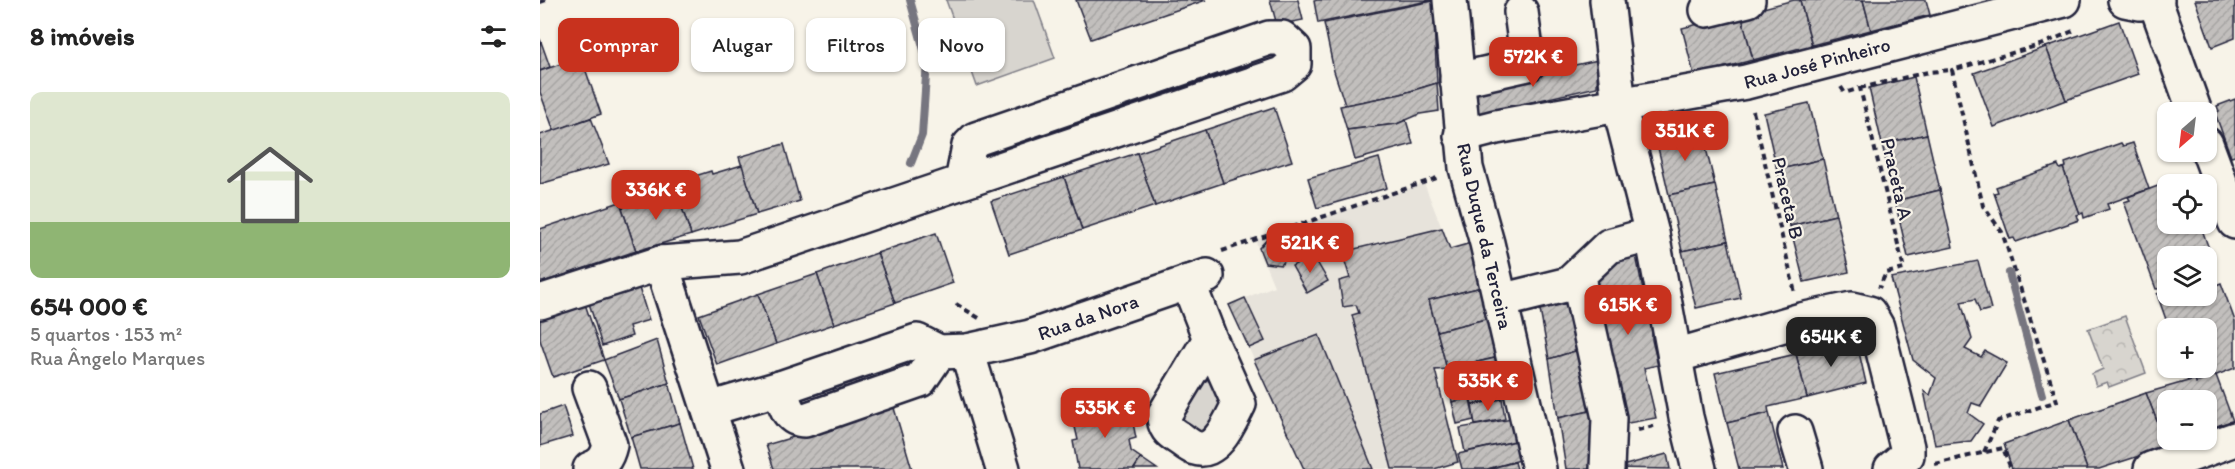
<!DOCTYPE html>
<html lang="pt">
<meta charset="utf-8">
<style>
body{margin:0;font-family:Itim,sans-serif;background:#f2f2f2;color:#222;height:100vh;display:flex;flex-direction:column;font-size:22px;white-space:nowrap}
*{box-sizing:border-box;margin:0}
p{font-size:20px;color:#767676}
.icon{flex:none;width:33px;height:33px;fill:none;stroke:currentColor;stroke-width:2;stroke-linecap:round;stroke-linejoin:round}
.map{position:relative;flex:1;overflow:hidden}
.side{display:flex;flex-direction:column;background:#fff;width:540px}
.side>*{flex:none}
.guide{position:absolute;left:18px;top:18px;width:570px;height:54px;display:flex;gap:12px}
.needle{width:39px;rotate:208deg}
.buttons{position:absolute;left:1617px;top:102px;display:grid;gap:12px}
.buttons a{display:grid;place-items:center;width:60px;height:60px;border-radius:12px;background:#fff;box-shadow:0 2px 4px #0004;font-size:30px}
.price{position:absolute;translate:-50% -51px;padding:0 14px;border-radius:12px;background:#c8321e;color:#fff;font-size:20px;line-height:39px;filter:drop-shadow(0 2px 3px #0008)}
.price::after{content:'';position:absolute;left:50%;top:36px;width:18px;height:14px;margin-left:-9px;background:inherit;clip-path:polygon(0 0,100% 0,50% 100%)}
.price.current{background:#222;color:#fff}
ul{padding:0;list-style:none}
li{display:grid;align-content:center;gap:12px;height:318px;padding:0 30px}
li+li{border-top:2px solid #e0e0e0}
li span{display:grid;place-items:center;height:186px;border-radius:12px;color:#555}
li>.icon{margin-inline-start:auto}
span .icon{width:108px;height:108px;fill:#fffc;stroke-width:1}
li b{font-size:26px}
h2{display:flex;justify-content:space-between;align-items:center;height:72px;padding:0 30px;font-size:26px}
.tag{padding:0 21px;border-radius:12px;background:#fff;box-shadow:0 2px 4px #0004;font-size:21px;line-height:54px}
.tag.current{background:#c8321e;color:#fff}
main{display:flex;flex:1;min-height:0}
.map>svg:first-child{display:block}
</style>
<main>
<section class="side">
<h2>8 imóveis<svg class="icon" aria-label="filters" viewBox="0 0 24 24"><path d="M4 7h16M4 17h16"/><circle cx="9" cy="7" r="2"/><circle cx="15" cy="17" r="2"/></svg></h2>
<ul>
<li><span style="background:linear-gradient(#dfe7d0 70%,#8fb573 0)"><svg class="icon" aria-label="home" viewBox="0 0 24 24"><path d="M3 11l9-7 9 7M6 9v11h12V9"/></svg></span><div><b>654 000 €</b><p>5 quartos · 153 m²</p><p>Rua Ângelo Marques</p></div></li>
</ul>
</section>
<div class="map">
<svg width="1695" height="469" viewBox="0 0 1695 469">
<defs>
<pattern id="park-crowns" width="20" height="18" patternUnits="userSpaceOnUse" patternTransform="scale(1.5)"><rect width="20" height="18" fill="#d8d5cf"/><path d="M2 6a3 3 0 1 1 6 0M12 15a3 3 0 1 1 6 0" fill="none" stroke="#b9b7b3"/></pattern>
<pattern id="building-hatch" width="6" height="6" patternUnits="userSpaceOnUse" patternTransform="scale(1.5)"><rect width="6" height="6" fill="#c2bfbd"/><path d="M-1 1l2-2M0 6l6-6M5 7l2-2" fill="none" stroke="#a6a4a3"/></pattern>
</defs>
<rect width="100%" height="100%" fill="#f7f3e8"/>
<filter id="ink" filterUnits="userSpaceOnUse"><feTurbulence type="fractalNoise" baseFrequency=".0167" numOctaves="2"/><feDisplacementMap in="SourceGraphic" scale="12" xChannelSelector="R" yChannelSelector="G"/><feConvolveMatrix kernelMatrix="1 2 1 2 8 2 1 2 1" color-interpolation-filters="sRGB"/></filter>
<g filter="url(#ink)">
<polygon fill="#e7e3db" points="884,183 910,249 931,243 895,370 918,462 894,469 764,469 689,305 734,286 715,240"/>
<g fill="#d8d5cf" stroke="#7d7c85" stroke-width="1.5">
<polygon points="406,0 494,0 515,58 437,86"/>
<polygon points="734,53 738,54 741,58 450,157 448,152"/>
<polygon points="665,379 672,383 682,413 673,429 659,435 640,419"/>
</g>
<polygon fill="url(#park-crowns)" stroke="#7d7c85" stroke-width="1.5" points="1585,316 1606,373 1569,387 1567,382 1556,386 1552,374 1563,369 1548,329"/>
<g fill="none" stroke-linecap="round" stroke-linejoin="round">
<g stroke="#76747f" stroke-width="8">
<polyline points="370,0 387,61 382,135 371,163"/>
<polyline points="1469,273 1502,395"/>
</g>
</g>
<g fill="url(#building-hatch)" stroke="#22223b" stroke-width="1.5">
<polygon points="536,0 666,0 551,39"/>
<polygon points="730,0 758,0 763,20 737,25"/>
<polygon points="893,0 778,23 774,1 777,0"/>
<polygon points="1254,0 1260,0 1272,45 1213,60 1201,14"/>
<polygon points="1260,0 1323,0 1331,30 1272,45"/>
<polygon points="1323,0 1386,0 1390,15 1331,30"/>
<polygon points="1655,0 1695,0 1695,38 1672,47"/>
<polygon points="893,1 897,83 861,94 805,105 794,71 784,23"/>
<polygon points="1201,14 1213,60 1154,75 1142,28"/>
<polygon points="1579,21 1598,74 1526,100 1506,47"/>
<polygon points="0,39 10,67 0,71"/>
<polygon points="1506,47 1526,100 1454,127 1434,73"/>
<polygon points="41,57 61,114 14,131 0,92 0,71"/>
<polygon points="1058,60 1057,87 930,116 930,88"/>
<polygon points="1374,77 1387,134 1342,144 1329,88"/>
<polygon points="897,83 899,111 880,114 857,124 807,130 800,106 861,94"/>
<polygon points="1695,99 1695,156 1691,157 1675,113 1679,111 1677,106"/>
<polygon points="1269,103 1283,159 1237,170 1224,113"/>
<polygon points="734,107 752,161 683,183 665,130"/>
<polygon points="51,118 69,164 0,184 0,135"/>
<polygon points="866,120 873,144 815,160 807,130 857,124"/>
<polygon points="1161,128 1175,185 1129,195 1116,139"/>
<polygon points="665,130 683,183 615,206 597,153"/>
<polygon points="1387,134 1400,190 1355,201 1342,144"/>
<polygon points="1581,143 1583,146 1593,143 1609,189 1567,204 1569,209 1544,218 1543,213 1540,214 1523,168 1526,167 1525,163"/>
<polygon points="244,144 260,201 217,214 199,157"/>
<polygon points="597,153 615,206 542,230 524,177"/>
<polygon points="839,158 847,188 777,208 768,178"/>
<polygon points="1283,159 1296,215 1250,226 1237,170"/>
<polygon points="202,165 217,214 151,235 136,190 136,182 171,171 172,174"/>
<polygon points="1518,165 1520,169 1523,168 1540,214 1537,215 1539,220 1476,242 1474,238 1470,239 1454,193 1458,192 1456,187"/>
<polygon points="524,177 542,230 469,254 451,201"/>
<polygon points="1637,179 1639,183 1644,181 1645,184 1628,184 1628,224 1660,224 1672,257 1667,259 1672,272 1666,274 1666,256 1628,256 1628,288 1616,289 1584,202 1590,200 1588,197"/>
<polygon points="1175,185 1188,241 1142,251 1129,195"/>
<polygon points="136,190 151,235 96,251 82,208"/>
<polygon points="1400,190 1413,247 1368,257 1355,201"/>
<polygon points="80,202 96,251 0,283 0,229"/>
<polygon points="1296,215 1309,272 1264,282 1250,226"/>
<polygon points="902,228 910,249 931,243 942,287 889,300 907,369 895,370 918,462 894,469 852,469 812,315 819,313 816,305 803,307 799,281 810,278 802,252"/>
<polygon points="396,233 413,283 355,303 337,253"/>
<polygon points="731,235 746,237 751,254 741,265 725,263 719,248"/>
<polygon points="1188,241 1201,298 1156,308 1142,251"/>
<polygon points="1094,245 1105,301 1098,305 1104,319 1112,319 1112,340 1118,365 1104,368 1116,418 1083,424 1071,381 1079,378 1065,331 1059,328 1067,312 1063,301 1058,304 1055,287 1058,272"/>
<polygon points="337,253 355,303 294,324 277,274"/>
<polygon points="773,255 788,281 767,293 752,266"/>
<polygon points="1438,261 1451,309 1440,312 1435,299 1421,302 1432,339 1425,349 1441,357 1445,351 1467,363 1441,406 1432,403 1428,413 1443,424 1431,441 1395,445 1384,391 1390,395 1396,378 1373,360 1351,278"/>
<polygon points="1672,272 1676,285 1681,283 1695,321 1695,368 1656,383 1655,379 1648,381 1643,368 1666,368 1666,328 1629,328 1617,294 1628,288 1628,296 1666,296 1666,274"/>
<polygon points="277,274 294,324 236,344 218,294"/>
<polygon points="942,287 950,318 897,331 889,300"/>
<polygon points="99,288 109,320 89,326 92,336 62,346 49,303"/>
<polygon points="1034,293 1045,348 1009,359 998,299"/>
<polygon points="218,294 236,344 177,365 159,315"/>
<polygon points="705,298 725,341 709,348 689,305"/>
<polygon points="44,301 64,360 13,377 0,340 0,315"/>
<polygon points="950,318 959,357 907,369 897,331"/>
<polygon points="779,335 833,469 764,469 714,360"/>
<polygon points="1316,339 1326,383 1267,398 1256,354"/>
<polygon points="117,340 129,383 79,399 64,360"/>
<polygon points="1045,348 1059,409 1018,418 1009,359"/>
<polygon points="1256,354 1267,398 1228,407 1229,413 1187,423 1175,373"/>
<polygon points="955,358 962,399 932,404 930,398 912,402 907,369"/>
<polygon points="1676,375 1693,421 1680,425 1682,428 1666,433 1666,400 1628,400 1628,440 1648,440 1627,447 1606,393 1655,379 1656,383"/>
<polygon points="129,383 140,423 91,437 79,399"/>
<polygon points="1606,393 1627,447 1559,469 1547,469 1529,420"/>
<polygon points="930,398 934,420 917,424 912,402"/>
<polygon points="962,399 965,419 935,425 932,405"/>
<polygon points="589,403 596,438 589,440 591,451 601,458 594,469 538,469 533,441 538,440 532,414"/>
<polygon points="23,406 33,436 0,446 0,414"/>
<polygon points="354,408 372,469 234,469 226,445"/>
<polygon points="1059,409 1062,469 1026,469 1018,418"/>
<polygon points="1229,413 1243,469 1199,469 1187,423"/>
<polygon points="972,419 976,441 925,452 920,428"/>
<polygon points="1529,420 1547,469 1472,469 1464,444"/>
<polygon points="140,423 153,469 100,469 91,437"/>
<polygon points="976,441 980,460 947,469 922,469 918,454"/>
<polygon points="1127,454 1130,469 1074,468"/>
<polygon points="601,458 617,469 594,469"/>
<polygon points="975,462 977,469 948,469"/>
</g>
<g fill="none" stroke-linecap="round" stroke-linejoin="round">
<defs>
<g id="minor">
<polyline points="910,0 926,168 947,243 999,469"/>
<polyline points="1067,0 1079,105 1112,234 1146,417 1159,469"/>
<polyline points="1585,0 1600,3 1617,0"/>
<polyline points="1615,1 1655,112"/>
<polyline points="1167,10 1208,0"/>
<polyline points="917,80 988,64 981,12"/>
<polyline points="921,136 956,127 1206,82 1524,0"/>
<polyline points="1666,144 1695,222"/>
<polyline points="121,263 188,469"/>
<polyline points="1038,278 1069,418 1067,469"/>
<path d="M 648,282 L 670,339 L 699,404 C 691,419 677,456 655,448 C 649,446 644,441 639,438 C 629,432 624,427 624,415 L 670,339"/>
<polyline points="960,301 1029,284 1069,246 1112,234"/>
<polyline points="0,302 121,263 200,257 742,74 754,64 754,49 742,38 729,38 436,139 429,146 422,182"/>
<polyline points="427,351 463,469"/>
<polyline points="1135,356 1261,320 1312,309 1329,313 1337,327 1367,447 1367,455 1351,469"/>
<path d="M 49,388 L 70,445 C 67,458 62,465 50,469"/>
<path d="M 240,388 C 245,402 246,420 265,420 L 380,380 L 399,352"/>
<polyline points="169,409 240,388 377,341 399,352 427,351 490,337 667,276"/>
<polyline points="1255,432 1266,469"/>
<polyline points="1611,469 1695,439"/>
</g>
</defs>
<use href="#minor" stroke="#22223b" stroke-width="38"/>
<g stroke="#22223b" stroke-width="4" stroke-dasharray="6 4.5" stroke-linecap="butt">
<polyline points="0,2 6,0"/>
<polyline points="1301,87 1305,93 1320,88 1364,269 1346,273 1339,288"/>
<polyline points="1320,88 1388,72 1412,70"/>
<polyline points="1213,111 1255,293"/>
<polyline points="682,251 900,177"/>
<polyline points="416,304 439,318"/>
<polyline points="1098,430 1117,425"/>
<polyline points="1444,452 1458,421 1517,401 1462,232 1443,206 1412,70 1500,45 1533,31 1533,29"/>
<polyline points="1395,464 1463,448 1471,469"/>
</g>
<use href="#minor" stroke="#f7f3e8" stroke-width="33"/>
</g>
</g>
<g text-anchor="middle" stroke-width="4.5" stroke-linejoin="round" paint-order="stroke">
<g font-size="20" fill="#22223b" stroke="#f7f3e8">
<text transform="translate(1277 63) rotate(-15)" y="7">Rua José Pinheiro</text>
<text transform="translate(1357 179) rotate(77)" y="7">Praceta A</text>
<text transform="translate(1248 198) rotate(77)" y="7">Praceta B</text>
<text transform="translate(945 236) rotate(77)" y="7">Rua Duque da Terceira</text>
<text transform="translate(548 317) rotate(-19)" y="7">Rua da Nora</text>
</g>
</g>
</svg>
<div class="buttons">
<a><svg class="needle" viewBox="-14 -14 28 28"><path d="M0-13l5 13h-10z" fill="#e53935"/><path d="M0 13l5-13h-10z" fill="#767676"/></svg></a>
<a><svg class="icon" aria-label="locate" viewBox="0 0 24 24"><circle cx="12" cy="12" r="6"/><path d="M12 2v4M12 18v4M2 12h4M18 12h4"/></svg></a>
<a><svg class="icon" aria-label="layers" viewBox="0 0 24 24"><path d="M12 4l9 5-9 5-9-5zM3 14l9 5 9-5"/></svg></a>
<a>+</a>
<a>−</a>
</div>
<b class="price" style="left:993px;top:88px">572K €</b>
<b class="price" style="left:1145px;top:162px">351K €</b>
<b class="price" style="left:116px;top:221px">336K €</b>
<b class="price" style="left:770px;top:274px">521K €</b>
<b class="price" style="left:1088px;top:336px">615K €</b>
<b class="price current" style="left:1291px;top:368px">654K €</b>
<b class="price" style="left:948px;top:412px">535K €</b>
<b class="price" style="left:565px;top:439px">535K €</b>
<div class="guide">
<a class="tag current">Comprar</a>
<a class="tag">Alugar</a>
<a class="tag">Filtros</a>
<a class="tag">Novo</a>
</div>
</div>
</main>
